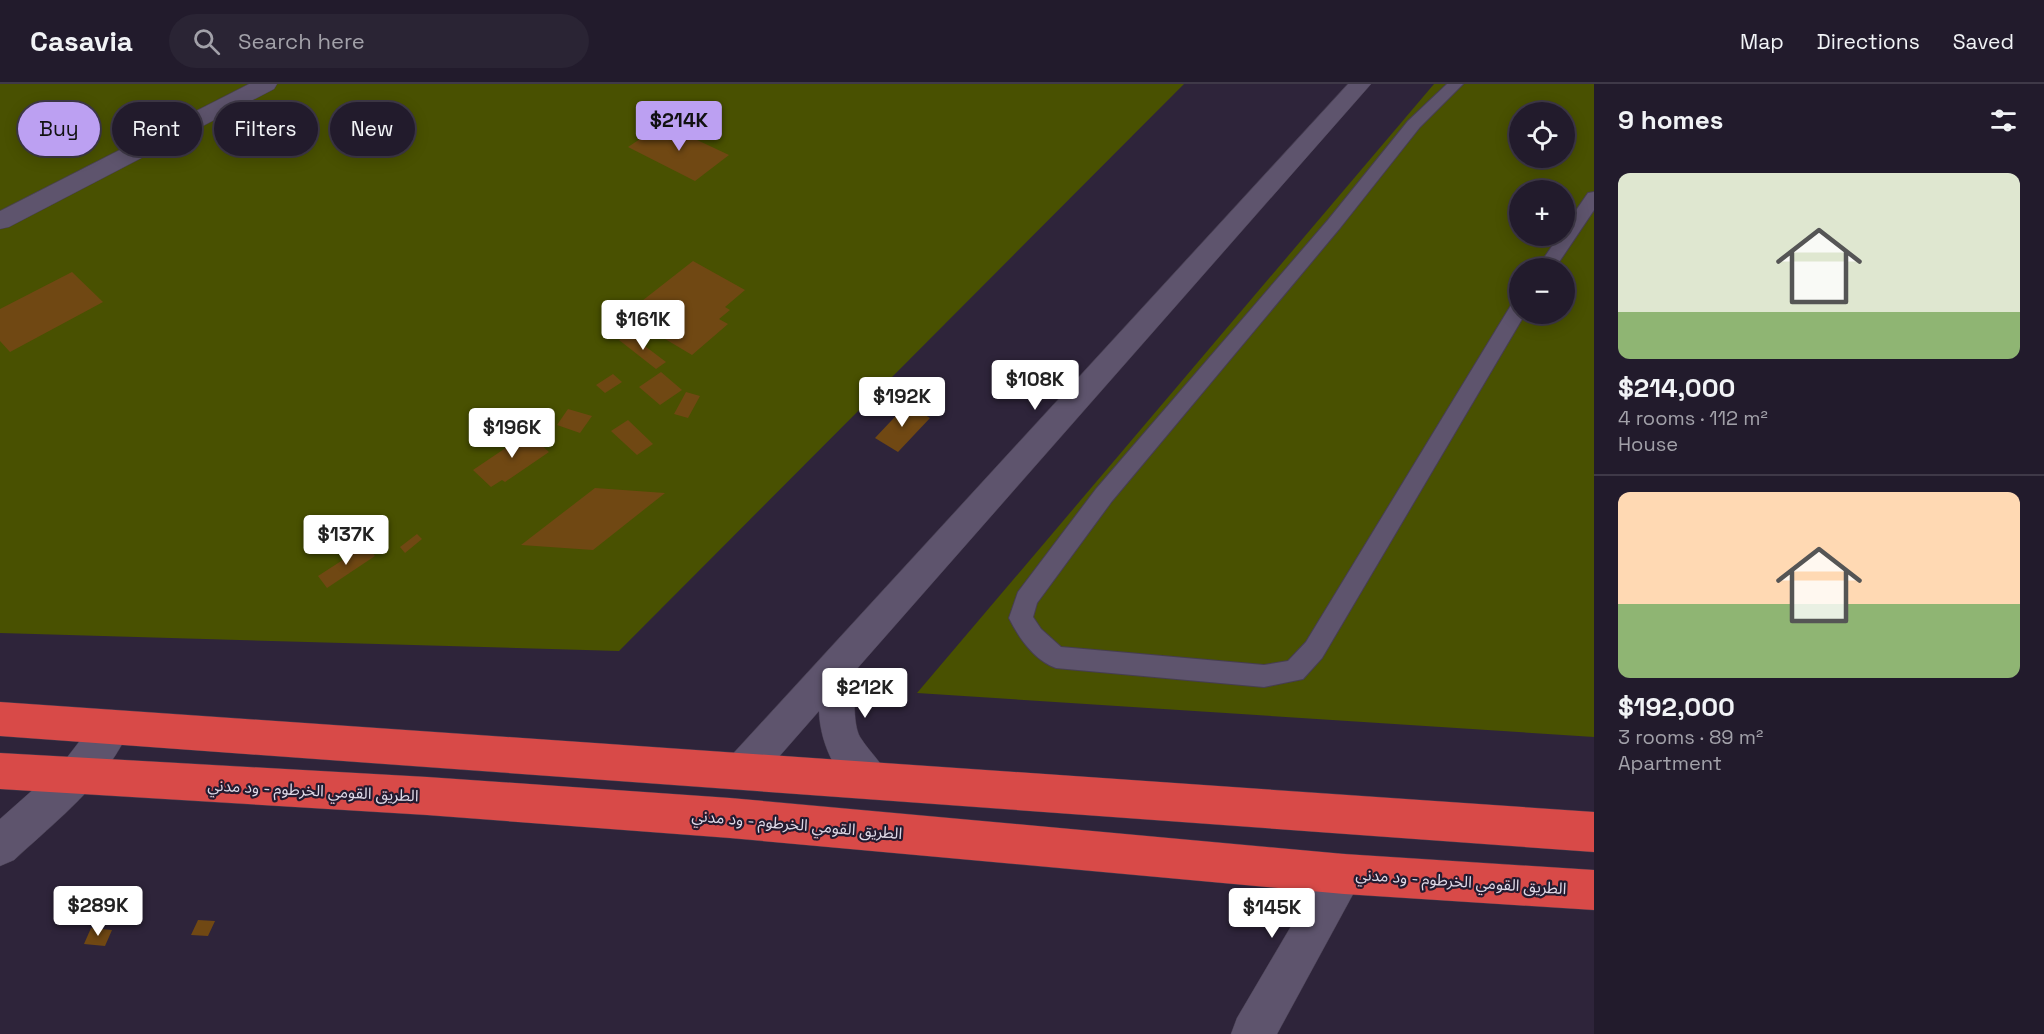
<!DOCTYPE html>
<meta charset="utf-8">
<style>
body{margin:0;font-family:"Space Grotesk","Noto Sans Arabic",sans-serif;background:#2a2434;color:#f1f3f6;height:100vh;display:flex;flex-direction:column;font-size:22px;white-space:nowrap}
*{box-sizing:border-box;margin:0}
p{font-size:20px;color:#a2a1a9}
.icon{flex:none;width:33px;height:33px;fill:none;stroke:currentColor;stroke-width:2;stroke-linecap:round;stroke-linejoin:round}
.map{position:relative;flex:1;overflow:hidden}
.drawer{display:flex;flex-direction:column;background:#221b2c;width:450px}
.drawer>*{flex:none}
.hud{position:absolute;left:18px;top:18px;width:570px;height:54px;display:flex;gap:12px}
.buttons{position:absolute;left:1509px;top:18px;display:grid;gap:12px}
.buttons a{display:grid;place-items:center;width:66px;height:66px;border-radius:50%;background:#221b2c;box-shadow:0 3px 15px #0003,0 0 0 2px #3f3948;font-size:30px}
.price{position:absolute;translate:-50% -51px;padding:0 14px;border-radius:6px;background:#fff;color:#222;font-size:20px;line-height:39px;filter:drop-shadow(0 2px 3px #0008)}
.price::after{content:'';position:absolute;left:50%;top:36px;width:18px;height:14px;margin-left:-9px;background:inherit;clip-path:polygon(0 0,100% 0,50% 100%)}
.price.current{background:#bca0f2;color:#111}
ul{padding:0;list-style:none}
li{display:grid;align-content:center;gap:12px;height:318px;padding:0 24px}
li+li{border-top:2px solid #3f3948}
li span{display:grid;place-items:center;height:186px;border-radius:12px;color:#555}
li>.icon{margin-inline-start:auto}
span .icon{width:108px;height:108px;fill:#fffc;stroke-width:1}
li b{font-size:26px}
h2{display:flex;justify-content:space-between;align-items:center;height:72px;padding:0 24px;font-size:26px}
.chip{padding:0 21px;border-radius:27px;background:#221b2c;box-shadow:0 3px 15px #0003,0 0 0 2px #3f3948;font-size:21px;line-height:54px}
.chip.current{background:#bca0f2;color:#111}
header{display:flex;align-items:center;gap:36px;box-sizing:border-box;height:84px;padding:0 30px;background:#221b2c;border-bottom:2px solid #3f3948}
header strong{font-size:28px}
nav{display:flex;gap:33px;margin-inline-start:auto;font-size:21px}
.search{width:420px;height:54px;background:#2a2434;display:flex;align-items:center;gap:15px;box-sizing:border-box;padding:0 21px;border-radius:33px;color:#a2a1a9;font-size:22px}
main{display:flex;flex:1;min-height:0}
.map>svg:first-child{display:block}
</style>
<header>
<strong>Casavia</strong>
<div class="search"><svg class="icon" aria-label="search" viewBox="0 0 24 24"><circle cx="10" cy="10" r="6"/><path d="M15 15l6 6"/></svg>Search here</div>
<nav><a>Map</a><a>Directions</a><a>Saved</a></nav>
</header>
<main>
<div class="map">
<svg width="1594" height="950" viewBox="0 0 1594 950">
<rect width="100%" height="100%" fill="#2e243a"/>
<g fill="#495101" fill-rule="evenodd">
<polygon points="0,0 1184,0 619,567 0,549"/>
<path d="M 1434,0 L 1594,0 L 1594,653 L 917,609 ZM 1520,28 L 1564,28 L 1564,74 L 1520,74 ZM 1520,106 L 1564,106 L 1564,152 L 1520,152 ZM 1520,184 L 1564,184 L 1564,230 L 1520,230 Z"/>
</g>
<g fill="#704813">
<polygon points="663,40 729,71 695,97 628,63"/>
<polygon points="693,177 745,206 725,223 730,226 719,235 728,240 692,271 635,237 644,230 633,224"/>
<polygon points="72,188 103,218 10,268 0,257 0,225"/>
<polygon points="629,250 666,278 656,285 619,256"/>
<polygon points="661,288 682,306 660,321 639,303"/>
<polygon points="613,290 622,298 605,309 596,301"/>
<polygon points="686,308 700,312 688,334 674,330"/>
<polygon points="907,320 930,334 898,368 875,354"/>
<polygon points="568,325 592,332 580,349 557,341"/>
<polygon points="628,336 653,360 637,371 611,347"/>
<polygon points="535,344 543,352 536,356 549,368 505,398 502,396 491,403 473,386"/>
<polygon points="595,404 665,409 593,466 521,461"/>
<polygon points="417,450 422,455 405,469 400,463"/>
<polygon points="366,461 375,472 327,504 318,492"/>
<polygon points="198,836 215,837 208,852 191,851"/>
<polygon points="91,844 112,846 105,862 84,860"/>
</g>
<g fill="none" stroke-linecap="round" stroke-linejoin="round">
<defs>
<g id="lane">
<path d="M 1447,0 L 1463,0 L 1420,43 L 1340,144 L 1112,417 L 1037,519 L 1033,533 L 1041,545 L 1061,563 L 1264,581 L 1288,577 L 1306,558 L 1513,218 L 1520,217 L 1520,230 L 1525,230 L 1322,574 L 1303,595 L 1264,603 L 1056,584 C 1034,576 1019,554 1009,534 L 1018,508 L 1096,405 L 1328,136 L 1408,37 Z"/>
<polygon points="1594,108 1594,126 1555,184 1537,184 1559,152 1564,152 1564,144 1588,109"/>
</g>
<g id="street">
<polygon points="249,0 277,0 274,5 9,143 0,145 0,127"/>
<path d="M 1348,0 L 1371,0 L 855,587 C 855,604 852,639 860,653 C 870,669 883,679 890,696 L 884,709 L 871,715 C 839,702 820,661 819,627 L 756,699 L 743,704 L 730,699 L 724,686 L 730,673 Z"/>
<path d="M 112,626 L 125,632 L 130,644 C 107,698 56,737 14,776 L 0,782 L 0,735 L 62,680 L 99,632 Z"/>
<polygon points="1344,770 1358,776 1364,790 1277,950 1231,950 1237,934 1330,776"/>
</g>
<g id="highway">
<polygon points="0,618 1594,728 1594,768 0,652"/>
<polygon points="0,669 427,693 730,714 1344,770 1594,786 1594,826 1344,810 730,754 427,731 0,705"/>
</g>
</defs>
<use href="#lane" stroke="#463e50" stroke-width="2"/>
<use href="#street" stroke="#463e50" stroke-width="1"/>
<use href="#highway" stroke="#463e50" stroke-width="1"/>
<use href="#lane" fill="#5e546d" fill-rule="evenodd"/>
<use href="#street" fill="#5e546d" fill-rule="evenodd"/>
<use href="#highway" fill="#d84a48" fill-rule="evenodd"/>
</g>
<g text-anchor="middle" stroke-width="4.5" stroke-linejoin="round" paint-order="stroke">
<g font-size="16" fill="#ded8e6" stroke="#241b30">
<text transform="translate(313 706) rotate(3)" y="6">الطريق القومي الخرطوم - ود مدني</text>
<text transform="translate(797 740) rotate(5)" y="6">الطريق القومي الخرطوم - ود مدني</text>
<text transform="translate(1461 797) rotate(4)" y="6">الطريق القومي الخرطوم - ود مدني</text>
</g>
</g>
</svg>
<div class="buttons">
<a><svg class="icon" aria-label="locate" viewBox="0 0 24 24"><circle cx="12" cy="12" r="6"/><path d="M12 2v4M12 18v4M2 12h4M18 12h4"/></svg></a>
<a>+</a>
<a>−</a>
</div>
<b class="price current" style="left:679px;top:68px">$214K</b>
<b class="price" style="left:643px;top:267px">$161K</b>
<b class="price" style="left:1035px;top:327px">$108K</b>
<b class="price" style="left:902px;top:344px">$192K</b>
<b class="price" style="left:512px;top:375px">$196K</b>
<b class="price" style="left:346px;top:482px">$137K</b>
<b class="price" style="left:865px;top:635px">$212K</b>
<b class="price" style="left:98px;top:853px">$289K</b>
<b class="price" style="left:1272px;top:855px">$145K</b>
<div class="hud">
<a class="chip current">Buy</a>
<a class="chip">Rent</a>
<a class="chip">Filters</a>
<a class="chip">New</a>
</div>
</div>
<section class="drawer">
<h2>9 homes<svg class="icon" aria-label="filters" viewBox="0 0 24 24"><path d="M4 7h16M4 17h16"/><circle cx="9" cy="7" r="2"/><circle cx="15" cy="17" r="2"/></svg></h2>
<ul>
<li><span style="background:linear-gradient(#dfe7d0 75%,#8fb573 0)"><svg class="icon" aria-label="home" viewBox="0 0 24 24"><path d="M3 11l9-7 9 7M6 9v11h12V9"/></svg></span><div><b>$214,000</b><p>4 rooms · 112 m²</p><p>House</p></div></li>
<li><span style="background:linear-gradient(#ffd9b3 60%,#8fb573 0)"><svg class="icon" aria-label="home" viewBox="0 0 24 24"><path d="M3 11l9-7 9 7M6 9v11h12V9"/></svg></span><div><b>$192,000</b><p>3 rooms · 89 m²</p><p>Apartment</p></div></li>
</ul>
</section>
</main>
